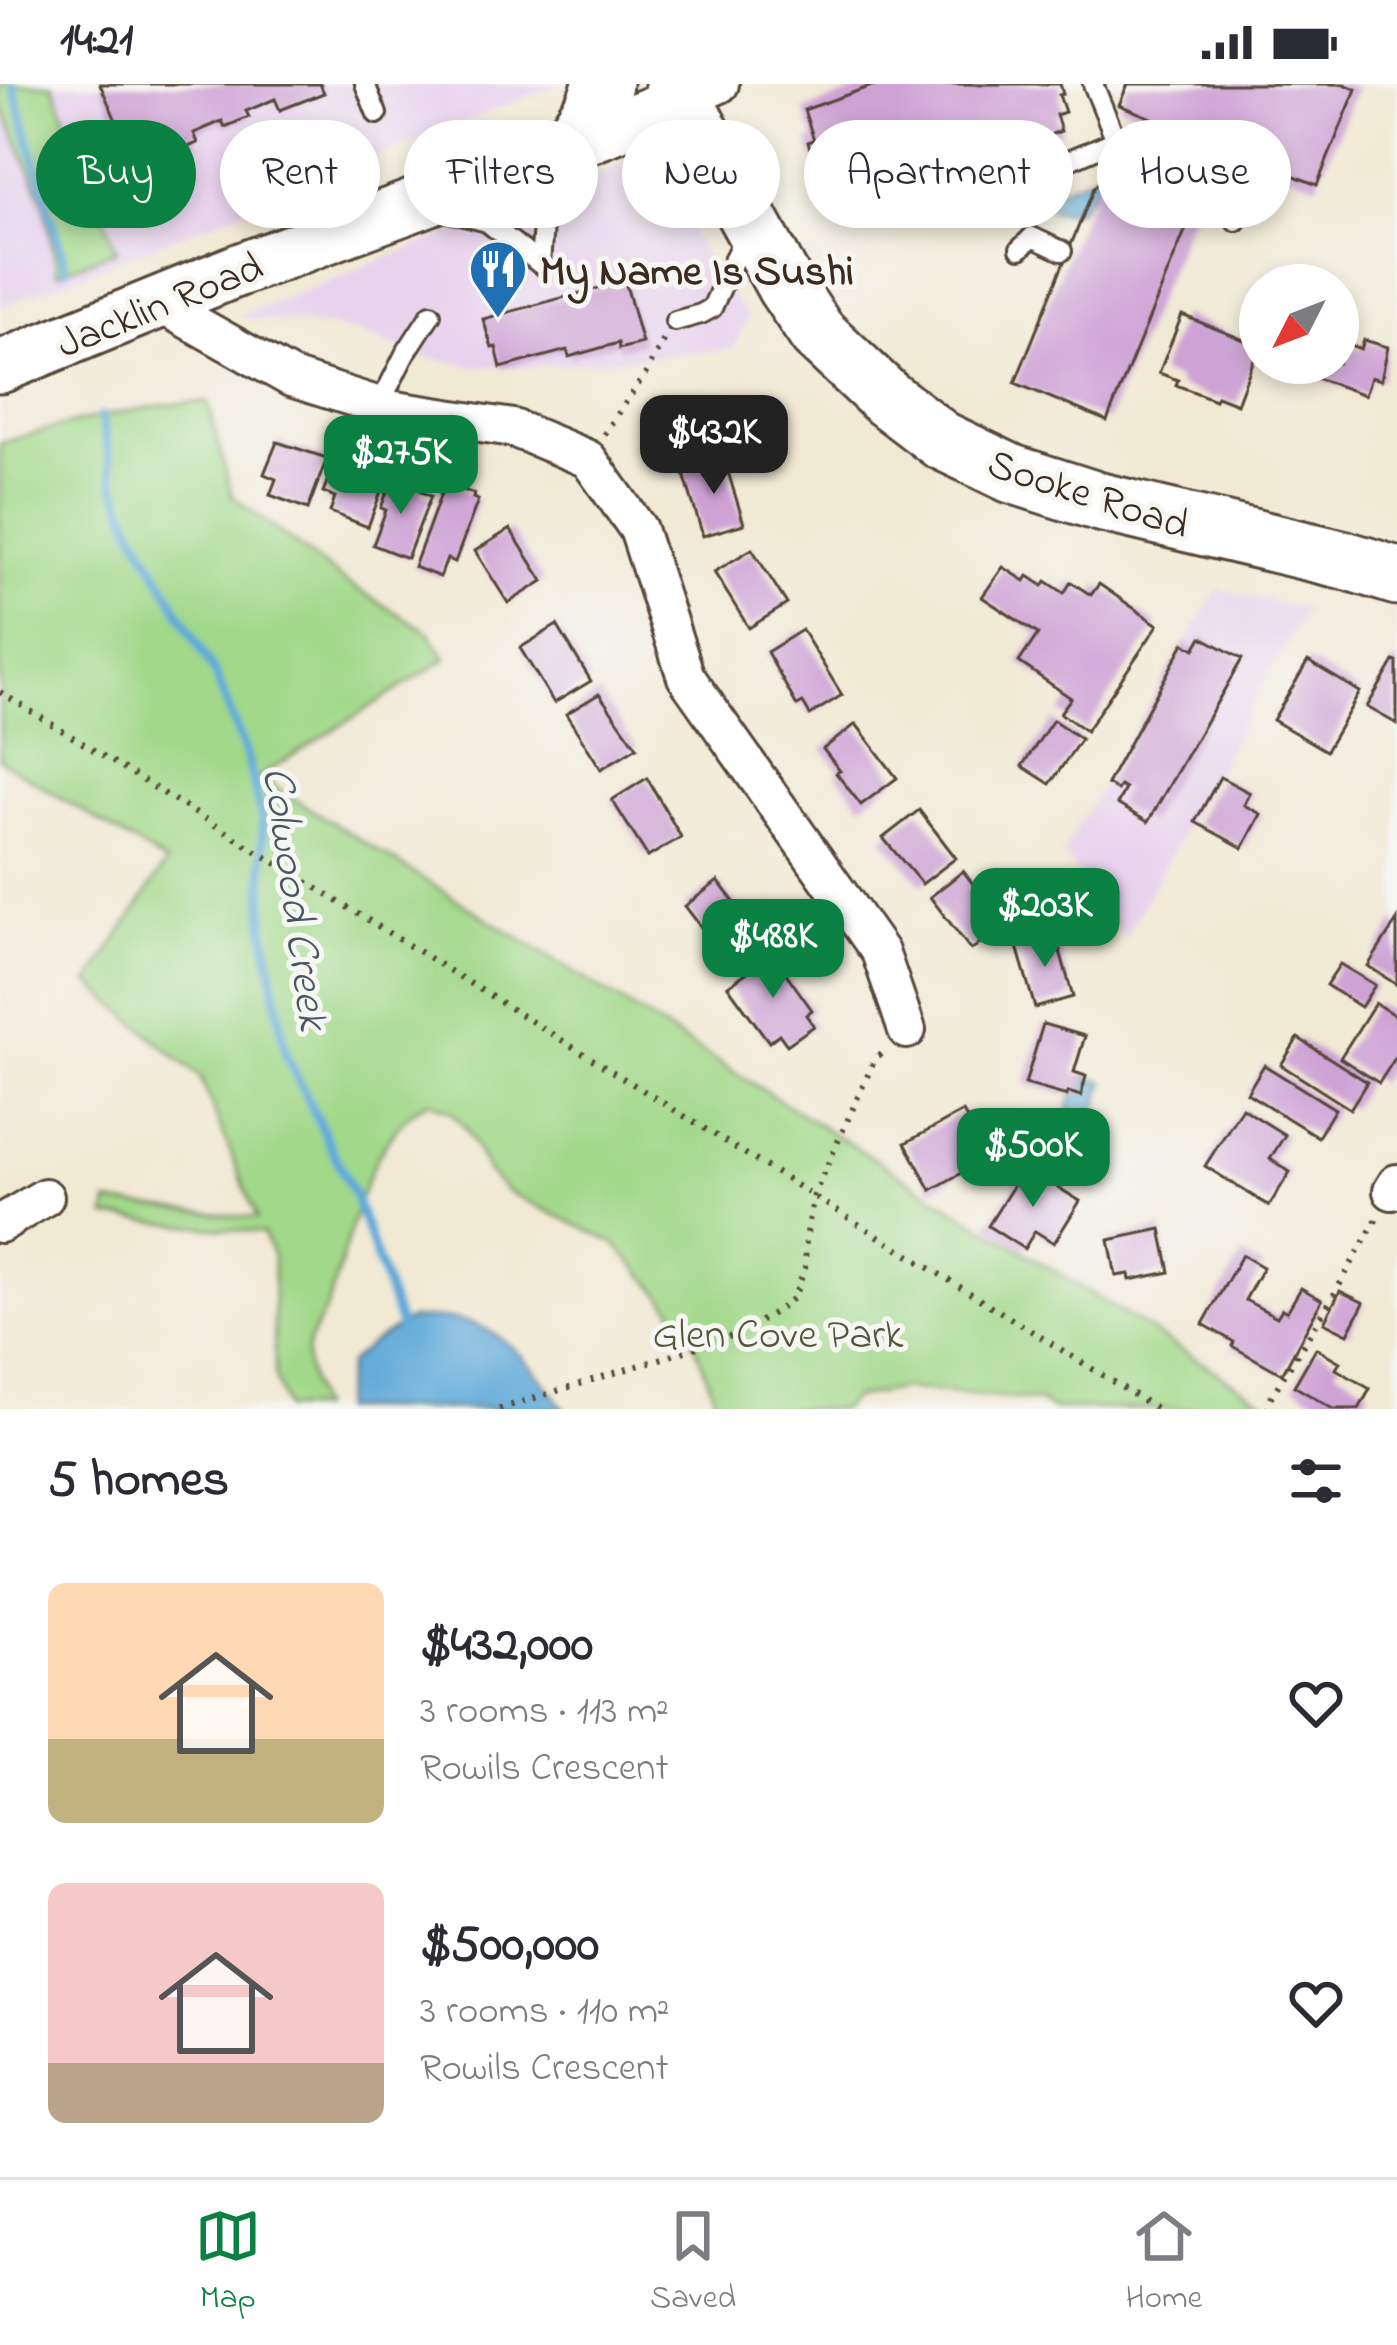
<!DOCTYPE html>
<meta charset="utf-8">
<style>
body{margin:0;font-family:"Indie Flower",sans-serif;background:#f2f2f3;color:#2b2b33;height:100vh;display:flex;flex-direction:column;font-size:45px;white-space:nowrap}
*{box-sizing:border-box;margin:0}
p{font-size:39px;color:#7c7c81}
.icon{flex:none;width:66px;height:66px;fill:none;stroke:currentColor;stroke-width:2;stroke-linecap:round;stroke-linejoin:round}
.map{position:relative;height:1325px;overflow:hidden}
.side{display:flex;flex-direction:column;background:#fff;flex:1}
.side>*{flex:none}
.banner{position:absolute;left:36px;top:36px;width:1326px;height:108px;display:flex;gap:24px}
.needle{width:78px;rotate:228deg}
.tools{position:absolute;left:1239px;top:180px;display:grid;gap:24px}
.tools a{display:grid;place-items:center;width:120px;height:120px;border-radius:50%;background:#fff;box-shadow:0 6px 18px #0003;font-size:60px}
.price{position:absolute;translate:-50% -102px;padding:0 27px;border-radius:24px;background:#0b8043;color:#fff;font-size:39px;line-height:78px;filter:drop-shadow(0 3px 6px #0008)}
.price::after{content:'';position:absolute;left:50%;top:72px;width:36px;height:27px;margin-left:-18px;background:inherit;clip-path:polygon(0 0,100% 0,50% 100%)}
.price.on{background:#222;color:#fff}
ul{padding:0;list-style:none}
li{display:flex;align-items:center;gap:36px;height:300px;padding:0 48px}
li span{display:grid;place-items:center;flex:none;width:336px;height:240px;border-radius:18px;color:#555}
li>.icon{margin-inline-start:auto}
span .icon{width:144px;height:144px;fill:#fffc;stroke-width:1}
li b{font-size:51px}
h2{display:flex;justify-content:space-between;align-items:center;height:144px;padding:0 48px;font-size:51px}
.pill{padding:0 42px;border-radius:54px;background:#fff;box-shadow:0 6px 18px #0003;font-size:42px;line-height:108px}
.pill.on{background:#0b8043;color:#fff}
.status{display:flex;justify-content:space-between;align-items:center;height:84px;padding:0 60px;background:#fff;direction:ltr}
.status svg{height:33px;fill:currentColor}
.menu{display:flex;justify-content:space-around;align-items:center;height:168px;border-top:3px solid #e1e1e2;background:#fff;font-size:33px;color:#7c7c81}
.menu a{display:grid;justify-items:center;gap:6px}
.menu .on{color:#0b8043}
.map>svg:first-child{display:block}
</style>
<div class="status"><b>14:21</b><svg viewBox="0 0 49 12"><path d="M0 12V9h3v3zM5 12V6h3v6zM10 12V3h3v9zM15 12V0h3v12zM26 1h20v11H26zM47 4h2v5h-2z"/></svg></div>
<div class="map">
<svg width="1397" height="1325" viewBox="0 0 1397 1325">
<rect width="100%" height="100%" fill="#f6f6f2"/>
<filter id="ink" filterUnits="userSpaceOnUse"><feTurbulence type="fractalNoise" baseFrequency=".00833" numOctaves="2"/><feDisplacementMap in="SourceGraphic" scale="24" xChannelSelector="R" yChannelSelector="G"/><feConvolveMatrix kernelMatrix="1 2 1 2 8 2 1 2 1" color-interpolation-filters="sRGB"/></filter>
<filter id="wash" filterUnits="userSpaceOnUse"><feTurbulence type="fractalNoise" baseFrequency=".004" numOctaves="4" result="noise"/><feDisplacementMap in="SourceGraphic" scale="48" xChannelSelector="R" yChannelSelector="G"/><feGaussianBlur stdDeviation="2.7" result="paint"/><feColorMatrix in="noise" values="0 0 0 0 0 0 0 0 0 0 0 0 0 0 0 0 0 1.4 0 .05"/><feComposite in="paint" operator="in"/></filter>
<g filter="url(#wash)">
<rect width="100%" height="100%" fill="#f1e9d4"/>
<g fill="#e8d2ee">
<polygon points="0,0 559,0 0,223"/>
<polygon points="652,69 704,171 748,234 734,265 529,283 472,282 416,271 363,250 332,243 237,233"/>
<polygon points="1217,505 1305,525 1125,854 1062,769"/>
</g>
<g fill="#a1d889" stroke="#6e8154" stroke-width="3">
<polygon points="0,0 53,0 117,166 58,189 43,118 0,16"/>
<path d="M 208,318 L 232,412 L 345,498 L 429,548 L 446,575 L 259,693 L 1277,1325 L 1052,1325 L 1038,1317 L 903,1305 L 853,1314 L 841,1325 L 719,1325 L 696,1263 L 668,1218 L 614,1159 L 506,1107 L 488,1088 L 467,1046 L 450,1027 L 428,1017 C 362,1055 353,1152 328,1219 C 322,1235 307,1254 306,1271 C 305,1284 314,1312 318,1325 L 285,1325 L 275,1292 L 273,1173 L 263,1149 L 106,1133 L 108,1119 L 257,1134 L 200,993 L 89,899 L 166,779 L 0,676 L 0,359 C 69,340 135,320 208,318 Z"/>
</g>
<g fill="#61aad9" stroke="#4e6a7c" stroke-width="3">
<path d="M 1110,84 L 1077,126 C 1063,128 1049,131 1041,117 L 1044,111 Z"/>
<polygon points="1086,992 1105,998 1094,1034 1068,1026 1073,1009 1081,1011"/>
<path d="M 410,1235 C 426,1235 443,1233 458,1236 C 506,1244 538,1288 564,1325 L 340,1325 L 348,1280 L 371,1259 Z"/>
</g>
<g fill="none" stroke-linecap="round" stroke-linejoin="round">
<g stroke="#61aad9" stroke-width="9">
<polyline points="13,0 66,185"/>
<polyline points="101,332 114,399 136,451 215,590 246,670 262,733 264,841 286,971 355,1113 400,1242"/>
</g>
</g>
<g id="blocks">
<g fill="#cea2d5">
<polygon points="100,0 320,0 324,9 280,26 275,15 246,27 249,33 225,43 222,37 194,49 198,59 137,84"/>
<polygon points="877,0 1060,0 1063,10 1059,11 1065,28 1056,31 1061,47 842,124 832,98 823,101 808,58 814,56 804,26"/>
<polygon points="1128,0 1344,0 1356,5 1317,101 1119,21"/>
<polygon points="1110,84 1196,120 1107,337 1015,299 1094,104"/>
<polygon points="625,197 642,259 619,265 618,259 569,273 567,266 501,284 496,263 492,264 483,235"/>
<polygon points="1182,231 1259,262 1237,320 1217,312 1215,316 1176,301 1178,296 1159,289"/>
<polygon points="1364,256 1388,263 1381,296 1371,293 1365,311 1308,291 1312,279 1338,279 1338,257 1361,265"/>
<polygon points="277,358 327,374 308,425 270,411 276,395 264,390"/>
<polygon points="724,375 744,440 703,452 683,387"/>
<polygon points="336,376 362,386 364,382 387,391 368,443 330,428 335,413 323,408"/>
<polygon points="393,392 423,403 421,408 431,412 407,474 373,461 386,426 381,424"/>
<polygon points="445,399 474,410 473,414 478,416 455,478 447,475 440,493 414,483"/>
<polygon points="510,445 543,497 508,519 475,467"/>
<polygon points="752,465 787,520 749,544 714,488"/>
<polygon points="1003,483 1025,497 1028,492 1043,502 1046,497 1064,509 1071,498 1091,511 1099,500 1158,541 1086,647 1060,629 1071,614 1019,578 1038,550 982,513"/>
<polygon points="557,541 591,597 554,619 520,564"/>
<polygon points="802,546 842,611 810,631 803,619 797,622 767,568"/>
<polygon points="1202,553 1242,575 1148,738 1117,720 1125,705 1120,702 1117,706 1107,700 1184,559 1195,565"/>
<polygon points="1308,577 1360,608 1326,667 1273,636"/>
<polygon points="1394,577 1397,578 1397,640 1367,623"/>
<polygon points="599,610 637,663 601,685 566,630"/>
<polygon points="1053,636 1081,655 1050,700 1022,682"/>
<polygon points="856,640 897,694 861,721 836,689 840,687 823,665"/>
<polygon points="1220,693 1250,709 1244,721 1261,730 1243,764 1195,738"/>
<polygon points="647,694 681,753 648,773 612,716"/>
<polygon points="919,726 956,774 922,800 883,754"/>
<polygon points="963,787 1005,841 971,866 930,813"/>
<polygon points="718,797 760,852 727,877 685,822"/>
<polygon points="1397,836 1397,901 1368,882"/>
<polygon points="1055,849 1073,913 1035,924 1016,859"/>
<polygon points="772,870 812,926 806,931 814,942 787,961 779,950 769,958 728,902"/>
<polygon points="1340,880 1375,901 1361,923 1326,901"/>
<polygon points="1375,919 1397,933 1397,971 1379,999 1340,974"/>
<polygon points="1043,940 1085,952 1074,988 1086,992 1081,1012 1068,1008 1067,1012 1025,1000"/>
<polygon points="1298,954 1367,998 1350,1025 1281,981"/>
<polygon points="1264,981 1335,1025 1318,1053 1247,1009"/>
<polygon points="1242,1024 1285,1051 1270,1075 1290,1088 1269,1122 1205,1082"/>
<polygon points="963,1028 988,1070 963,1084 965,1087 931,1106 905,1059"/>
<polygon points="1025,1083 1080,1117 1054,1159 1035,1147 1024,1165 988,1142"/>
<polygon points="1161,1145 1170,1188 1130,1196 1129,1190 1116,1192 1109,1156"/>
<polygon points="1242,1171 1263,1183 1245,1216 1277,1233 1282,1225 1287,1228 1301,1204 1322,1216 1282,1290 1232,1262 1234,1258 1203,1240"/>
<polygon points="1340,1207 1364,1219 1348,1250 1324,1238"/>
<polygon points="1316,1264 1340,1278 1336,1285 1370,1305 1359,1325 1333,1325 1294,1302"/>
</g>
</g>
</g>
<g filter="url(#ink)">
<use href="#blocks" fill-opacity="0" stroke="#564739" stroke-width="3"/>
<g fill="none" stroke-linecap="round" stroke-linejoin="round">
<defs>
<g id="lane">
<polyline points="365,0 377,30"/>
<polyline points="1116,56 1217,98 1236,137"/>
<polyline points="1217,98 1233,67"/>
<polyline points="441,126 487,138 540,180"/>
<polyline points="948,128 1116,56 1093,0"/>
<polyline points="1020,165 1032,153 1062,167"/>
<polyline points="540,180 543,140 572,70"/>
<polyline points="675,237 701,230 712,224 745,150"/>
<polyline points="379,322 405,270 431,230"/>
</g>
<g id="street">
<polyline points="682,17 720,0"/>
<polyline points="158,219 291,294 389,325 513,344 588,375 638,445 686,593 880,868 907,946"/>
<polyline points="1392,1107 1397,1099"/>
<polyline points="0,1140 45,1113"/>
</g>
<polyline id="secondary" points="0,283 236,187 417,120 682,17"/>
<g id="primary">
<polyline points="674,0 786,203 817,249 886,314 941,356 1012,390 1100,418 1345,476 1397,492"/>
<polyline points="568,62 594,23 603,0"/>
</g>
</defs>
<use href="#lane" stroke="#564739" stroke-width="24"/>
<use href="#street" stroke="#564739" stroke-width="42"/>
<use href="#secondary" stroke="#564739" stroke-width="57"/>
<use href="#primary" stroke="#564739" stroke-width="63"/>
<g stroke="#564739" stroke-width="6" stroke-dasharray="3 9" stroke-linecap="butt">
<polyline points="604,350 646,289 664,255"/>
<polyline points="0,608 1157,1325"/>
<polyline points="499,1325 724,1255 749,1244 781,1224 794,1213 805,1184 806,1154 814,1111 875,975 884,967"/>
<polyline points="1268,1325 1269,1316 1331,1216 1379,1131"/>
</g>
<use href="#lane" stroke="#fff" stroke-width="18"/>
<use href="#street" stroke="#fff" stroke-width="36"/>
<use href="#secondary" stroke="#fff" stroke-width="51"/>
<use href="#primary" stroke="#fff" stroke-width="57"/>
</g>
</g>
<defs>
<symbol id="restaurant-pin" viewBox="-11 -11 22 30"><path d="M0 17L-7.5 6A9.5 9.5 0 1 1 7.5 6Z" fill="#1f6fb2" stroke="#f6f6f2"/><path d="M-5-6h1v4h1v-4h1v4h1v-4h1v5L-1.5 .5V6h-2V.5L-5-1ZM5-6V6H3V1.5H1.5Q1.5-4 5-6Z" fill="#fff"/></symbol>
</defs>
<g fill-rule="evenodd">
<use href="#restaurant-pin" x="465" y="152" width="66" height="90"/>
</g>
<g text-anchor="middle" stroke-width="10" stroke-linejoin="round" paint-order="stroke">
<g font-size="42" font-weight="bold" fill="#3b2a1e" stroke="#f6f6f2" text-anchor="start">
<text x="540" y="200">My Name Is Sushi</text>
</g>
<g font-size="42" fill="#3b2a1e" stroke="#f6f6f2">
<text transform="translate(159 219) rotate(-22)" y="15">Jacklin Road</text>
<text transform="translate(1089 408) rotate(18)" y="15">Sooke Road</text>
</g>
<g font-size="42" fill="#545639" stroke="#f6f6f2">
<text x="778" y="1263">Glen Cove Park</text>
</g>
<g font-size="45" font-style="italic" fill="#48575f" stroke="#f6f6f2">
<text transform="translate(298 814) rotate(82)" y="16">Colwood Creek</text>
</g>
</g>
</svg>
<div class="tools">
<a><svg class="needle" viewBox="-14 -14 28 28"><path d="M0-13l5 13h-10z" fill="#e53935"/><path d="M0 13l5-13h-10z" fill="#7c7c81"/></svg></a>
</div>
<b class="price on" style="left:714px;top:413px">$432K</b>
<b class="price" style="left:401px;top:433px">$275K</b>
<b class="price" style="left:1045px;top:886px">$203K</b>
<b class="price" style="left:773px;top:917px">$488K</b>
<b class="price" style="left:1033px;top:1126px">$500K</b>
<div class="banner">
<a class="pill on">Buy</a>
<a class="pill">Rent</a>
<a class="pill">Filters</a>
<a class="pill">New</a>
<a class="pill">Apartment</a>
<a class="pill">House</a>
</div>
</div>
<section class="side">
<h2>5 homes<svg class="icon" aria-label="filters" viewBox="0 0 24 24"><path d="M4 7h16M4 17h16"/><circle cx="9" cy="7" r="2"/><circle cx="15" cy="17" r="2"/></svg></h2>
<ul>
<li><span style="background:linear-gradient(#ffd9b3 65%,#c2b280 0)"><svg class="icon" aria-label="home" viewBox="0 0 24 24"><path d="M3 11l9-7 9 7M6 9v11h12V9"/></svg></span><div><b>$432,000</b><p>3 rooms · 113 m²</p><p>Rowils Crescent</p></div><svg class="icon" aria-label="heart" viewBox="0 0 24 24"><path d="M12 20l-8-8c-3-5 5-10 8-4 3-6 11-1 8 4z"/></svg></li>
<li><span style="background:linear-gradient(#f6c9c9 75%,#b9a48a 0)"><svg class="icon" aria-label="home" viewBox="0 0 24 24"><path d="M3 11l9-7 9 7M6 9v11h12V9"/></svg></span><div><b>$500,000</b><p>3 rooms · 110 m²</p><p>Rowils Crescent</p></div><svg class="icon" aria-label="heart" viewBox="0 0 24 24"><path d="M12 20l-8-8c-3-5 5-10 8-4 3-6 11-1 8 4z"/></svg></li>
</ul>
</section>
<nav class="menu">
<a class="on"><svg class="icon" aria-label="map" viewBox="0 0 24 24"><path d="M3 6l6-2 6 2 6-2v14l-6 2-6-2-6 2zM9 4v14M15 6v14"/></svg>Map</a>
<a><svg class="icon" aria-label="saved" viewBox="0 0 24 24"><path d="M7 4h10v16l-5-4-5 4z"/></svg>Saved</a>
<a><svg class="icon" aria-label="home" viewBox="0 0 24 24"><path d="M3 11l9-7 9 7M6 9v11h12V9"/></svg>Home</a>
</nav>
